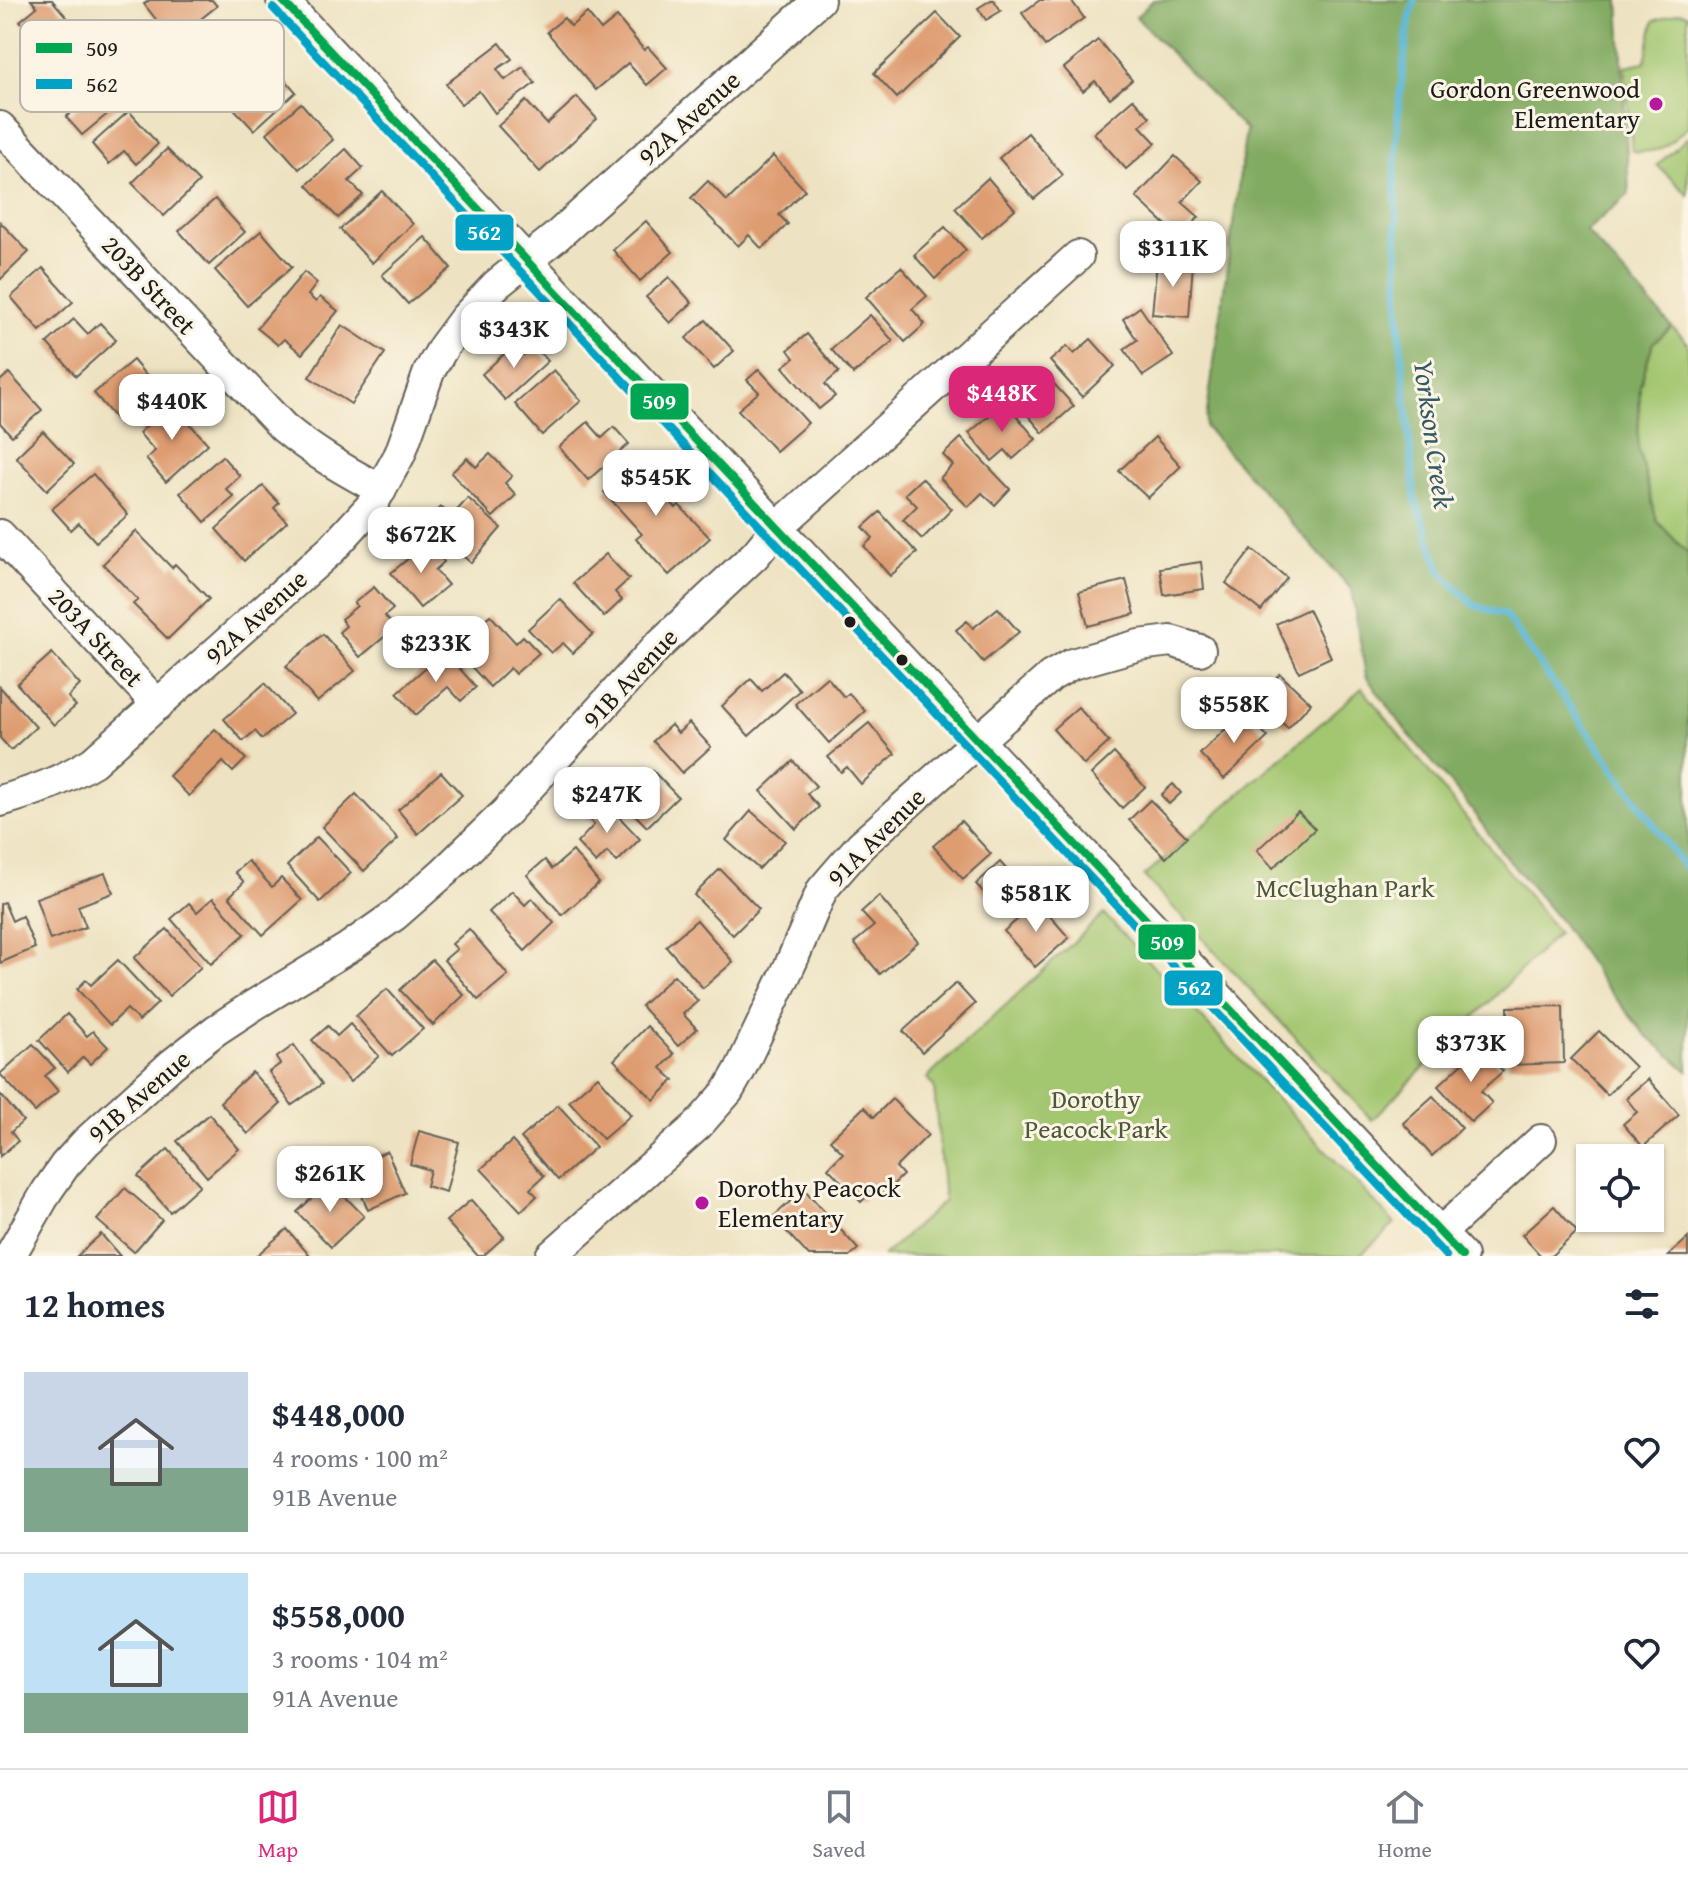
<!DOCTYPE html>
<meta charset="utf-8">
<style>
body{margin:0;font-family:"Gentium Book Plus",serif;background:#f2f2f3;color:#1f2937;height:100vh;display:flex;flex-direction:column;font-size:30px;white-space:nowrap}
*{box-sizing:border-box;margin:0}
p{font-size:26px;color:#747a83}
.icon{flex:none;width:44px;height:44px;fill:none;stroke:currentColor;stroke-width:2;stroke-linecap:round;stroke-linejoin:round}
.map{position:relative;height:1256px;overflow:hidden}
.details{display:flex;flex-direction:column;background:#fff;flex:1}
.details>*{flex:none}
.tools{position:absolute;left:1576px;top:1144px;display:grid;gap:16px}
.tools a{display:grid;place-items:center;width:88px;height:88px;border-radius:0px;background:#fff;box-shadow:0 2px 6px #0004;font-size:40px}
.price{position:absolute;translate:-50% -68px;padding:0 18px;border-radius:16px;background:#fff;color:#222;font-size:26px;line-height:52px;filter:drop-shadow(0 2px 4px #0008)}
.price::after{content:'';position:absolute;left:50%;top:48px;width:24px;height:18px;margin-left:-12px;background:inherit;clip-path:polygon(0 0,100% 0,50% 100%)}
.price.selected{background:#db2777;color:#fff}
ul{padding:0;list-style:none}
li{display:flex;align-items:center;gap:24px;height:200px;padding:0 24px}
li+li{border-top:2px solid #e0e1e3}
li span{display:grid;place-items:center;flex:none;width:224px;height:160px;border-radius:0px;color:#555}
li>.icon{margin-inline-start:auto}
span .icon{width:96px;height:96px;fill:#fffc;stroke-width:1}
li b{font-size:34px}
h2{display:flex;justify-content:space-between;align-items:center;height:96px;padding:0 24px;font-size:34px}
.tab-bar{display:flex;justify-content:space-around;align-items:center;height:112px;border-top:2px solid #e0e1e3;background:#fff;font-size:22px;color:#747a83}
.tab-bar a{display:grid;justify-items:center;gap:4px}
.tab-bar .selected{color:#db2777}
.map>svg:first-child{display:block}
</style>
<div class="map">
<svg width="1688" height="1256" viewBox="0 0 1688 1256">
<rect width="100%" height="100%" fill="#fcf5e5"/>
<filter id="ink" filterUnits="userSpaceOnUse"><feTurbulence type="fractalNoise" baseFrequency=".0125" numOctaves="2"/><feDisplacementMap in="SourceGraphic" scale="16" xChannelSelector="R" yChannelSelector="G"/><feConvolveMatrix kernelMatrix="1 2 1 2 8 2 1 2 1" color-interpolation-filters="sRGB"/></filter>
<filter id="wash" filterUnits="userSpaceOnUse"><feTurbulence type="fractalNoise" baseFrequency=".006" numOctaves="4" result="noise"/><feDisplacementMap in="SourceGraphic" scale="32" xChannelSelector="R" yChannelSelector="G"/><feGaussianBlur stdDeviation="1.8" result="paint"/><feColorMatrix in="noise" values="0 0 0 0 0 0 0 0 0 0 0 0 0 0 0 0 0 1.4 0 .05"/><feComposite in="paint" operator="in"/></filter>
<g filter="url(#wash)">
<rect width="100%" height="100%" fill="#ede2c1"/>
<g fill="#a3c66f" stroke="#607146" stroke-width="2">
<path d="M 1680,12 L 1688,14 L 1688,127 C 1666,146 1662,154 1632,151 L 1625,66 L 1645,62 L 1654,21 Z"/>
<polygon points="1688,137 1688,195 1657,165"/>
<polygon points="1672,327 1688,343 1688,554 1657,521 1638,447 1640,385 1653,343"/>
<polygon points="1362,688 1558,933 1372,1120 1144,876"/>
<polygon points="1104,914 1395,1224 1359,1256 883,1256 944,1201 934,1087 927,1078"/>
</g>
<polygon fill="#82ab62" stroke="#4f643f" stroke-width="2" points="1153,0 1619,0 1629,194 1586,231 1672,327 1653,343 1640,385 1638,447 1657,521 1688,554 1688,1071 1644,1033 1603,983 1560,921 1505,856 1462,797 1406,731 1366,676 1351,589 1205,427 1246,130 1136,17"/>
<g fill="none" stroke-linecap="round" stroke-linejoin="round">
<polyline stroke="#57b6d6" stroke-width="7" points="1414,0 1408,27 1399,104 1395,173 1400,335 1415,499 1441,572 1474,605 1505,615 1688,873"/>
</g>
<g id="blocks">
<g fill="#de9c71">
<polygon points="31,0 52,0 83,36 53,61 20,21 37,7"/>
<polygon points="150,0 212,0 217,6 173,41 144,4"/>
<polygon points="991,0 994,0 1001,11 986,20 978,8"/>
<polygon points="1040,0 1071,0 1084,18 1045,46 1022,13"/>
<polygon points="587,13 601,30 617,17 644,50 648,47 667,68 647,85 628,63 596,90 547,32 564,18 571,26"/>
<polygon points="937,13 960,37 897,98 874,73"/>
<polygon points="1098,40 1132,80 1110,98 1095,81 1083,91 1064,68"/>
<polygon points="500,43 512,59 497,69 505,80 523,67 535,83 495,113 479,91 461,104 446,84"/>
<polygon points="90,65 122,102 82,135 66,117 80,106 65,87"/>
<polygon points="253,71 269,88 282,76 296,92 254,130 224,98"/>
<polygon points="577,97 597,119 540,172 498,126 526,101 547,124"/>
<polygon points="1133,99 1150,117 1140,126 1156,143 1126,169 1094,133"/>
<polygon points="301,103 333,140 299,169 267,133"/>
<polygon points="129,111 158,144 136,164 124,151 109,164 92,144"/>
<polygon points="1028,133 1063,175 1034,199 999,158"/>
<polygon points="167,149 199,182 164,216 132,183"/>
<polygon points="346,149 363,168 349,181 363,195 338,218 307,185"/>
<polygon points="773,156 805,190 779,215 788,224 762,249 749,235 738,246 691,198 708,181 727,201"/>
<polygon points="1175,156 1202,181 1182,202 1199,217 1180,238 1136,197"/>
<polygon points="988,178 1015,209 982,238 955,208"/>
<polygon points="382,191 413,224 372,263 340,229"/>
<polygon points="215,199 245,232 209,265 179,231"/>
<polygon points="646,221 673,252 640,281 613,250"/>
<polygon points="0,222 29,252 0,280"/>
<polygon points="945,227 966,250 935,279 914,255"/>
<polygon points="261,231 292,267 247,306 215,270"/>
<polygon points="425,237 451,268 408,304 382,275"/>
<polygon points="1157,261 1193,263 1189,317 1152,314"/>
<polygon points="901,267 927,296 912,309 925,324 905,342 866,297"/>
<polygon points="43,268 73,302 40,331 11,297"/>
<polygon points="304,272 317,283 308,295 316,302 320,297 338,311 302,354 284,339 278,345 257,328"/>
<polygon points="669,277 692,303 670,323 646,297"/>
<polygon points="1140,307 1173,356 1143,376 1124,349 1137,340 1123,319"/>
<polygon points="870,315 893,341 853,374 831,349"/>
<polygon points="74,319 88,334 100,323 116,340 76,376 47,343"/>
<polygon points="706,320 734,351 714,369 686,338"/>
<polygon points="342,325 385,353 351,404 309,377"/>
<polygon points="807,334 839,372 825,384 835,396 819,409 783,367 794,358 788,350"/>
<polygon points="1091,339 1115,366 1082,397 1050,361 1067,346 1074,354"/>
<polygon points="514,345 524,355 534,346 548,361 505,400 482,374"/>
<polygon points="133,360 159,391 120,424 94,393"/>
<polygon points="759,369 808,423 776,451 738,410 759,392 747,380"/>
<polygon points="554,370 581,401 542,435 515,404"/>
<polygon points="9,373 42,410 12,436 0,423 0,381"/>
<polygon points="1045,374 1074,406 1043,433 1010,394 1030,376 1035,382"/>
<polygon points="1005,402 1036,439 1013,459 1005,450 992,461 969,433"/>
<polygon points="171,403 208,444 166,482 146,459 155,451 139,433"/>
<polygon points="588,422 602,438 614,427 629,444 588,480 559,447"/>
<polygon points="43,431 74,464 47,490 16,457"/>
<polygon points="1155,437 1181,466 1148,498 1119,471"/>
<polygon points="961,438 1010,489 995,505 982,493 968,507 940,478 953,465 943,455"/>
<polygon points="490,454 512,476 505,483 516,495 493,517 451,473 467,458 476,467"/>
<polygon points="222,456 240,476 226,489 234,497 205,522 180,493"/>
<polygon points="641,458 660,478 654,484 676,508 679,505 710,538 669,575 636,539 642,534 604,492"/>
<polygon points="93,474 128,515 96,542 79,523 71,530 52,509"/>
<polygon points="922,478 952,509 922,539 903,520 917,506 905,494"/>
<polygon points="263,486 279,503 274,508 287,522 244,561 216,529"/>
<polygon points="468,498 501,528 471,563 426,523 441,507 452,516"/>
<polygon points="880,512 917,553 890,576 864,546 873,538 863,527"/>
<polygon points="136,531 172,568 175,564 209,599 168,639 133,604 138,600 103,564"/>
<polygon points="428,542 444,562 435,570 448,585 420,608 391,573"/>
<polygon points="1252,549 1287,578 1261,611 1226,583"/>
<polygon points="606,554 629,579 615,592 622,600 604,617 573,583"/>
<polygon points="1201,562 1204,589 1164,595 1160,568"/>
<polygon points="1126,580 1135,614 1088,626 1079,592"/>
<polygon points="374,587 393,609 385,616 395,628 360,657 339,632 346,626 341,619 357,606 354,603"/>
<polygon points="560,599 593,634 573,653 563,643 551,653 528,629"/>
<polygon points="998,608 1019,632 983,662 956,630 967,621 973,628"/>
<polygon points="1308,609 1331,657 1299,672 1276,624"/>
<polygon points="490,615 516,643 523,636 539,653 515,674 510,668 490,687 457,651 476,634 473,630"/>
<polygon points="323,634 355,671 317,702 286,666"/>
<polygon points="444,651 476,687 461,701 448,687 416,715 397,693"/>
<polygon points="52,653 80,685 68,697 76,706 54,725 17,684"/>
<polygon points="783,672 800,690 749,736 722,706 751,679 762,691"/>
<polygon points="1280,674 1311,703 1288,728 1256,699"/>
<polygon points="827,677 844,697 849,693 865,711 829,743 795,704"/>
<polygon points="265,683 292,714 262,739 255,731 243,741 224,719"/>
<polygon points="0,687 36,727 11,750 0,738"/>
<polygon points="1078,707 1109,742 1084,765 1053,729"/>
<polygon points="1244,711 1268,737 1224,779 1200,754"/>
<polygon points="689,723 711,747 682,773 653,741 671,725 678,733"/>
<polygon points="869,723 895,754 861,784 847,767 841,772 828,757"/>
<polygon points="215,729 246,759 233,772 223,762 189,796 169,776"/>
<polygon points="1114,753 1145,787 1122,808 1091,774"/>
<polygon points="793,761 816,786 807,794 819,807 796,829 761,791"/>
<polygon points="653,771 678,797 647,827 610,789 627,773 638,785"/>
<polygon points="441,772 462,795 418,834 398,810"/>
<polygon points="1173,784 1181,793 1169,804 1161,795"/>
<polygon points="356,794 398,839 364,871 322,827"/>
<polygon points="1150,800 1187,837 1166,858 1129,820"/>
<polygon points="604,801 640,839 617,862 607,852 596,863 577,843 594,825 587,817"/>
<polygon points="751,811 785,841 759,869 726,840"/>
<polygon points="1298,812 1315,829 1273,868 1257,850"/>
<polygon points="961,821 991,854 963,879 933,846"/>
<polygon points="317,837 351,873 320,902 287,866"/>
<polygon points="573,851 599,883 562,915 527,875 545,860 552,869"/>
<polygon points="248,861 272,887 281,878 302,900 263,935 229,897 244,882 235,872"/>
<polygon points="1000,862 1028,894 1004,915 976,884"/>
<polygon points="720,869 759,909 733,935 694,895"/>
<polygon points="105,873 113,893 78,906 86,927 50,940 36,898"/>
<polygon points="512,891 525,905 532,898 554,923 525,951 489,912"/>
<polygon points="879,896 918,942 880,974 854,943 874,926 861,912"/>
<polygon points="213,898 245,934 211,964 171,919 189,903 197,912"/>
<polygon points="4,902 12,921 22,916 35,948 0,963 0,904"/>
<polygon points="1038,902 1069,938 1035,967 1004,931"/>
<polygon points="697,920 733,962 703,988 666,946"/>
<polygon points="167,929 201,967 169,996 134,958"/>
<polygon points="469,929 508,975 478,1000 444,960 457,949 452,944"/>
<polygon points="118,960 158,1003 139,1021 127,1009 110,1025 77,989 86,980 91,985"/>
<polygon points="432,960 464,995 433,1025 400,990"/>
<polygon points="674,975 698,1001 683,1014 697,1029 678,1046 641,1006"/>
<polygon points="956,983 975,1004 922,1052 903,1031"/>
<polygon points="387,989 423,1029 392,1056 356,1016"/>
<polygon points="1563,1006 1564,1063 1509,1065 1508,1007"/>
<polygon points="67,1014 87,1036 93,1031 108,1047 90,1064 83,1057 68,1072 39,1040"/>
<polygon points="350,1024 379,1056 350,1082 312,1040 328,1026 337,1036"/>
<polygon points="647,1026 674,1054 661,1068 674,1080 654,1100 614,1060"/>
<polygon points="1599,1031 1635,1067 1607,1095 1571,1059"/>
<polygon points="33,1044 55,1068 45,1076 58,1091 35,1112 0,1074"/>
<polygon points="294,1045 322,1084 292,1105 269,1072 280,1064 276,1058"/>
<polygon points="1480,1047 1503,1071 1481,1091 1492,1103 1471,1122 1438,1086"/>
<polygon points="252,1072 281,1104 248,1134 220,1102"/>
<polygon points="598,1076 631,1115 603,1139 569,1101"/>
<polygon points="1648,1079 1679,1115 1643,1147 1623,1124 1637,1112 1626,1098"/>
<polygon points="0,1094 23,1121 11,1132 18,1141 0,1156"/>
<polygon points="1433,1096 1462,1128 1432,1156 1403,1123"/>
<polygon points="892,1099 928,1135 896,1167 903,1175 880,1197 873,1190 861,1202 828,1168 843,1153 830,1140 864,1107 874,1117"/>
<polygon points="558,1105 596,1147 558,1180 521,1138"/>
<polygon points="209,1114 239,1149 207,1177 177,1141"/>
<polygon points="419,1131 459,1142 446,1192 426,1186 430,1170 410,1164"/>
<polygon points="512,1141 544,1176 530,1189 537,1196 521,1211 481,1169"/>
<polygon points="168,1149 200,1185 170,1212 138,1176"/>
<polygon points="387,1151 405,1193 368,1210 350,1168"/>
<polygon points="330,1181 364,1216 331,1247 297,1212"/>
<polygon points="125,1188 162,1220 134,1252 97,1220"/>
<polygon points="804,1189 858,1249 850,1256 809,1256 773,1217"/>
<polygon points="471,1200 504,1237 483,1256 478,1256 446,1221"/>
<polygon points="1554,1206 1577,1232 1551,1256 1541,1256 1522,1235"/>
<polygon points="287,1229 310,1256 256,1256"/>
<polygon points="101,1234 120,1256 77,1256"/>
<polygon points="1688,1238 1688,1256 1668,1256"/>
</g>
</g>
</g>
<g filter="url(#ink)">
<use href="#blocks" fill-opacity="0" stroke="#656156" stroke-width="2"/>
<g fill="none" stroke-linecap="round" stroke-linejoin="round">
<defs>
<g id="minor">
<polyline points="282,0 1462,1256"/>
<path d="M 0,127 L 283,427 C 314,453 346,471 381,490"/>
<polyline points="0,535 158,705"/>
<path d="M 0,801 C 36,791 61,781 93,762 L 332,549 L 372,505 L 400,454 L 429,372 L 444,346 L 464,319 L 496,285 L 557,236 L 819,0"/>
<polyline points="1440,1233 1541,1140"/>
<polyline points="10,1256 47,1191 65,1165 86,1142 172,1064 216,1030 254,1005 348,948 395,915 444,872 506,812 657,647 755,555 778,527 1078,256"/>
<polyline points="551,1256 698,1125 728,1091 740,1070 791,963 822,890 833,877 861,845 1051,676 1072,664 1139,645 1171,641 1200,650"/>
</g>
</defs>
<use href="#minor" stroke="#656156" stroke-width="34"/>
<use href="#minor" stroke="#fff" stroke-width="30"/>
<defs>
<polyline id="bus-1" points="282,0 1462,1256"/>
<polyline id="bus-2" points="273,8 1446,1256"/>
</defs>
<use href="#bus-1" stroke="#fcf5e5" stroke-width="14"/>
<use href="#bus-2" stroke="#fcf5e5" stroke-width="14"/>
<use href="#bus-1" stroke="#00a651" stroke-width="8"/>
<use href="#bus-2" stroke="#01a2c5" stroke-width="8"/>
</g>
</g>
<g fill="#b5179e" stroke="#fcf5e5" stroke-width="3">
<circle cx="1656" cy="104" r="8"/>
<circle cx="702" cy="1203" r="8"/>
</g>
<g fill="#1c1c1c" stroke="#fcf5e5" stroke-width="3">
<circle cx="850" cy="622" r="7"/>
<circle cx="902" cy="660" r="7"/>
</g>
<g text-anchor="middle" stroke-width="6" stroke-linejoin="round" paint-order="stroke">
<g font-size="26" fill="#1c1c1c" stroke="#fcf5e5" text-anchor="end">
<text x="1640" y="98">Gordon Greenwood<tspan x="1640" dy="30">Elementary</tspan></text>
<text x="718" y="1197" text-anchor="start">Dorothy Peacock<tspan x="718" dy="30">Elementary</tspan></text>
</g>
<g font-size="26" fill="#1c1c1c" stroke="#fcf5e5">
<text transform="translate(689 118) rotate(-42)" y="9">92A Avenue</text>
<text transform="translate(149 285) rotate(47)" y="9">203B Street</text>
<text transform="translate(256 617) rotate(-42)" y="9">92A Avenue</text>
<text transform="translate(96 637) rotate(47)" y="9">203A Street</text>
<text transform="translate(630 678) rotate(-47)" y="9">91B Avenue</text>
<text transform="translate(876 837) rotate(-45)" y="9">91A Avenue</text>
<text transform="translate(139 1096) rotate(-41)" y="9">91B Avenue</text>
</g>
<g font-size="26" fill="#4b5839" stroke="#fcf5e5">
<text x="1345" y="897">McClughan Park</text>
<text x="1096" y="1108">Dorothy<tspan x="1096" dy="30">Peacock Park</tspan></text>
</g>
<g font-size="28" font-style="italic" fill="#345a66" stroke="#fcf5e5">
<text transform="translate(1434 434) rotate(82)" y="10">Yorkson Creek</text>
</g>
</g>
<rect x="20" y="20" width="264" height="92" rx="12" fill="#fcf5e5" stroke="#b9b4a9" stroke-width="2"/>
<rect x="36" y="43" width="36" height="10" fill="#00a651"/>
<rect x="36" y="79" width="36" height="10" fill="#01a2c5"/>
<g font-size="22" fill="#1c1c1c">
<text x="86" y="56">509</text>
<text x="86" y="92">562</text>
</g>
<g stroke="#fcf5e5" stroke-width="3">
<rect x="454" y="213" width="61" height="39" rx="8" fill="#01a2c5"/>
<rect x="629" y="382" width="61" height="39" rx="8" fill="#00a651"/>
<rect x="1137" y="923" width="60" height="38" rx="8" fill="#00a651"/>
<rect x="1163" y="969" width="61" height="38" rx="8" fill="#01a2c5"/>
</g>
<g font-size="22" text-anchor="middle" font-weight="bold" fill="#fff">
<text x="484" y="240">562</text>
<text x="659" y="409">509</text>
<text x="1167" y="950">509</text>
<text x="1194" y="995">562</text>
</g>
</svg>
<div class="tools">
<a><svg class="icon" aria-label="locate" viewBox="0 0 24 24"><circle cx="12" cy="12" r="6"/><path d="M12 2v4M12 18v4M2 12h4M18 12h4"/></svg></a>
</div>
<b class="price" style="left:1173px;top:289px">$311K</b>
<b class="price" style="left:514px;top:370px">$343K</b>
<b class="price selected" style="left:1002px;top:434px">$448K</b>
<b class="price" style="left:172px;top:442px">$440K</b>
<b class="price" style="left:656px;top:518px">$545K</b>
<b class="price" style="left:421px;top:575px">$672K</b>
<b class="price" style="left:436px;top:684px">$233K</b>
<b class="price" style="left:1234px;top:745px">$558K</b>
<b class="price" style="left:607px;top:835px">$247K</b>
<b class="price" style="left:1036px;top:934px">$581K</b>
<b class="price" style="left:1471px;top:1084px">$373K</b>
<b class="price" style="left:330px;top:1214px">$261K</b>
</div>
<section class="details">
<h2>12 homes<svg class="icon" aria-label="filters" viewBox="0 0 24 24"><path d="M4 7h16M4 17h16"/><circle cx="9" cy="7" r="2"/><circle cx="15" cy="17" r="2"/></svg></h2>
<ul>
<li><span style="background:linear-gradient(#c9d6e8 60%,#7fa58c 0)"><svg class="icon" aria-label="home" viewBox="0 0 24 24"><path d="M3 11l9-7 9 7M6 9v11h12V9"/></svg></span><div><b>$448,000</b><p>4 rooms · 100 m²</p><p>91B Avenue</p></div><svg class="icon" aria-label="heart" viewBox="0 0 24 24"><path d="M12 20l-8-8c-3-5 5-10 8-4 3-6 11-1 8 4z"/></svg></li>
<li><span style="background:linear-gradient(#bfe0f5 75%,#7fa58c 0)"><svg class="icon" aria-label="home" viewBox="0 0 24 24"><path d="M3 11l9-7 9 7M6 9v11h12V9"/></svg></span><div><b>$558,000</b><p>3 rooms · 104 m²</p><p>91A Avenue</p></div><svg class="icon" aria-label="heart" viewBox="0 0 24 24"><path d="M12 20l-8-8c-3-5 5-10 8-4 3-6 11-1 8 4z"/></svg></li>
</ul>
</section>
<nav class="tab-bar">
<a class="selected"><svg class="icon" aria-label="map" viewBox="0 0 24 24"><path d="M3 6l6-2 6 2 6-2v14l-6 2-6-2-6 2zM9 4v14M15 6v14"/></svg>Map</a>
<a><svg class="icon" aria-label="saved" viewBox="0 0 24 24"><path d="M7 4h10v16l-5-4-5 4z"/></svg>Saved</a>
<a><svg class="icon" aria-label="home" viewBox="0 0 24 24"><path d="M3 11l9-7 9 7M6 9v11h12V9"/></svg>Home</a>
</nav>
